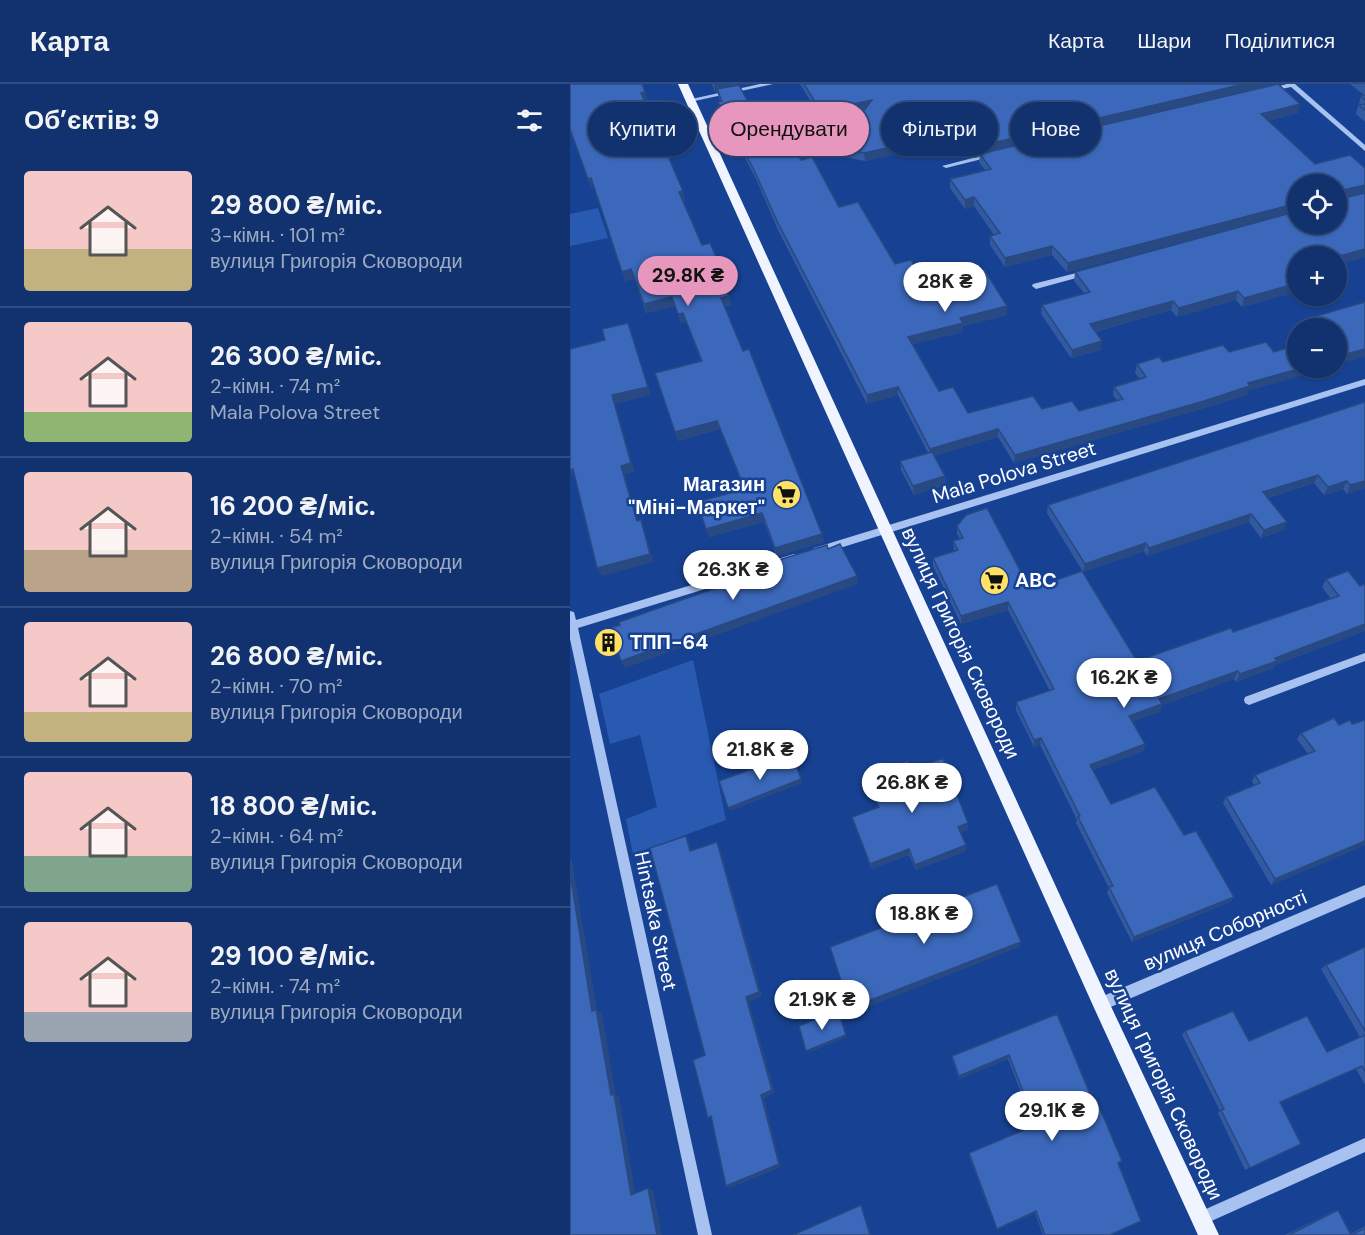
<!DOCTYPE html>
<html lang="uk">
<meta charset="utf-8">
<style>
body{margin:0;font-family:"DM Sans",sans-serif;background:#1a3a73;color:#f1f3f6;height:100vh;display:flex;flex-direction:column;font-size:22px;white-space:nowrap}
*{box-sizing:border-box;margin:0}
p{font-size:20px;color:#9caac2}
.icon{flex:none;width:33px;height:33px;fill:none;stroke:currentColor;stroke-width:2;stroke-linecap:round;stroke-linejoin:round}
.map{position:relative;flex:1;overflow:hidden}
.side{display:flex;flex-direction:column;background:#11326e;width:570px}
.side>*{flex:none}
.hud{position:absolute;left:18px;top:18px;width:570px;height:54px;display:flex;gap:12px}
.buttons{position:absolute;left:717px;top:90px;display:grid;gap:12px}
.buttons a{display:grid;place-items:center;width:60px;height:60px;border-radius:50%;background:#11326e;box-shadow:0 2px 4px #0004,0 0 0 2px #304d81;font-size:30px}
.price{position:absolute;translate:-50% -51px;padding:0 14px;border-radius:21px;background:#fff;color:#222;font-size:20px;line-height:39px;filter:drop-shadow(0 2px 3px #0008)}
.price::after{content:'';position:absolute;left:50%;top:36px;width:18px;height:14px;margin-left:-9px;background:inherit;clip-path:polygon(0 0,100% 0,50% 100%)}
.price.active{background:#e797bd;color:#111}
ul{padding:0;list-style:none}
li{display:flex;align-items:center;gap:18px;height:150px;padding:0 24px}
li+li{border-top:2px solid #304d81}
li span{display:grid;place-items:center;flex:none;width:168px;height:120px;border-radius:6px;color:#555}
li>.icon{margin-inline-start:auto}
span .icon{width:72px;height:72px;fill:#fffc;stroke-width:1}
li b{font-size:26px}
h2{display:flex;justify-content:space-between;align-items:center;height:72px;padding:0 24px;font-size:26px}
.pill{padding:0 21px;border-radius:27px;background:#11326e;box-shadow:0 2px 4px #0004,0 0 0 2px #304d81;font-size:21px;line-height:54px}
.pill.active{background:#e797bd;color:#111}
header{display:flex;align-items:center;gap:36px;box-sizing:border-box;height:84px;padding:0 30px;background:#11326e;border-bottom:2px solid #304d81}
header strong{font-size:28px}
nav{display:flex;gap:33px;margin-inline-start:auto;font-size:21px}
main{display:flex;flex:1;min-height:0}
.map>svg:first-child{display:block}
</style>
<header>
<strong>Карта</strong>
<nav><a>Карта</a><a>Шари</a><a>Поділитися</a></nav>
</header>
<main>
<section class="side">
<h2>Об’єктів: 9<svg class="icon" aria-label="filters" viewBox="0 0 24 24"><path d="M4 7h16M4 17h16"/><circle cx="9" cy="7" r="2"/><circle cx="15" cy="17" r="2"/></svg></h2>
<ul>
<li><span style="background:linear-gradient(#f6c9c9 65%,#c2b280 0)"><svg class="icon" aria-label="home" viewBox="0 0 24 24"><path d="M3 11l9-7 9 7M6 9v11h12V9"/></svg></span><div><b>29 800 ₴/міс.</b><p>3-кімн. · 101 m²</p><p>вулиця Григорія Сковороди</p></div></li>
<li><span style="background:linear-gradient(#f6c9c9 75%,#8fb573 0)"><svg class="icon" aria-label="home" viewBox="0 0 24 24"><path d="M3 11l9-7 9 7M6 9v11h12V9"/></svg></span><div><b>26 300 ₴/міс.</b><p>2-кімн. · 74 m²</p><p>Mala Polova Street</p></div></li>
<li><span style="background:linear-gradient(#f6c9c9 65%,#b9a48a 0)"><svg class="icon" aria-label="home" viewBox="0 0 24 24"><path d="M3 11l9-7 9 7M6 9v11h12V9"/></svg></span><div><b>16 200 ₴/міс.</b><p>2-кімн. · 54 m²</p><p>вулиця Григорія Сковороди</p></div></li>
<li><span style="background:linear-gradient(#f6c9c9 75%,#c2b280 0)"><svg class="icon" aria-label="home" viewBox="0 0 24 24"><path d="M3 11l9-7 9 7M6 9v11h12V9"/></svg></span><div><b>26 800 ₴/міс.</b><p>2-кімн. · 70 m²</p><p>вулиця Григорія Сковороди</p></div></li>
<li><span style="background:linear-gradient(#f6c9c9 70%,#7fa58c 0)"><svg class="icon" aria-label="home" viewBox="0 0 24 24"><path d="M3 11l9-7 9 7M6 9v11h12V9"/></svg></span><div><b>18 800 ₴/міс.</b><p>2-кімн. · 64 m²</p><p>вулиця Григорія Сковороди</p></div></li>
<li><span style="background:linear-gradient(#f6c9c9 75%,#9aa5b1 0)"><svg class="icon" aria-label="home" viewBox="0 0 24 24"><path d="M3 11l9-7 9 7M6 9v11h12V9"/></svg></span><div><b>29 100 ₴/міс.</b><p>2-кімн. · 74 m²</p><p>вулиця Григорія Сковороди</p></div></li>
</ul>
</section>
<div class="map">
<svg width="795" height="1151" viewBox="0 0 795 1151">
<rect width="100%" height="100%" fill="#174293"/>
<g fill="#295ab2">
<polygon points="28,124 38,154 0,162 0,130"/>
<polygon points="123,576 156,736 63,770 56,735 87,723 70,651 40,660 29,610"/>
</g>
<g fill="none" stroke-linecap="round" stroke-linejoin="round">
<g fill="#a7c1f0" fill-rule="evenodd">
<polygon points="190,0 203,0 120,18 117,16"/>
<polygon points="717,0 725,0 795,61 795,67 721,3 697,8 694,6"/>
<polygon points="422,69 424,70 424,72 376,84 372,82"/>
<polygon points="518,186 521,186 521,190 466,205 462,202 463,200"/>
<polygon points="795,295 795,301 244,472 239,468 244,464"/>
<polygon points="224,470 227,471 229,474 227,477 8,544 142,1151 128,1151 0,555 0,527 4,528 6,536"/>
<polygon points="795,569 795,577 679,621 675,619 674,616 675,613"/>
<polygon points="795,801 795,813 536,925 531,926 526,925 525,920 526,915"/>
<polygon points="795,1054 795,1068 637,1139 632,1141 627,1139 625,1134 627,1129"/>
</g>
<polygon fill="#f0f4ff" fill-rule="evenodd" points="108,0 118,0 537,914 649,1151 628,1151 525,926"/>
</g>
<g fill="#3359a0">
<polygon points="142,0 167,0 186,33 231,76 269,123 325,180 352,196 368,196 437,222 437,231 393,242 393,248 343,260 369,307 398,329 472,325 509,327 547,316 543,311 544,303 570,295 565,289 567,280 593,278 678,307 677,311 631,325 444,379 428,353 364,372 375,392 376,401 344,411 331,386 330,377 358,369 328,311 297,320 208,146 186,95 150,27 148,18 150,17 147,7 145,8"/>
<polygon points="230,0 699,0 698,2 728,29 698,37 745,80 795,84 795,173 766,181 728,172 727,208 672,223 666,216 607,233 601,226 525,248 531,266 501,274 471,230 472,221 514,209 504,197 505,188 766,140 728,100 728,127 497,188 482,171 435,183 420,161 420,152 424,151 404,122 395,125 380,104 380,95 415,86 409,78 410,71 405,72 393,55 295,77 268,72 267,63 294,27 252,36"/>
<polygon points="780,0 795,0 795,38 786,30 791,12 794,11"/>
<polygon points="75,8 78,17 74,17 115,116 113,117 132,161 152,186 154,196 152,196 161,221 154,223 252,450 254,458 207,472 194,438 139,453 174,405 150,345 108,357 85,289 131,277 116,238 111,239 105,222 76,229 64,195 55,197 24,103 21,104 0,46"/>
<polygon points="795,218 766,244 743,244 740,242 743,233"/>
<polygon points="795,318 795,404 777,410 773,405 754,411 744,399 698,414 717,438 714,446 691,454 679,438 577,472 574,467 513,488 477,429 478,421"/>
<polygon points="387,442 460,505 567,577 663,548 761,515 752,503 756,495 790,502 795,500 795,547 705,581 703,584 666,598 664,595 592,621 590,628 563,637 575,660 573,667 523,686 541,720 614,751 664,813 660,818 562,858 537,809 539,804 506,739 507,736 470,661 464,663 446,626 446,618 480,607 438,526 391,540 363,482 363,474 384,467 383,457 390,455 387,450"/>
<polygon points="795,636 795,761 701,801 653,719 656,713 684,701 682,697 685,691 738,670 727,655 731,649 769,641 782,640"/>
<polygon points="342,686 398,739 398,745 391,748 396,767 346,786 339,771 301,785 282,733 308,723 297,699 296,692"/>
<polygon points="795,863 795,1001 786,985 710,1019 731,1060 675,1086 648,1029 650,1027 612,951 615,947 679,957 757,968 790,953 751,885 756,881"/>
<polygon points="487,930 550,1079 548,1080 540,1151 473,1151 465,1129 427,1146 399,1072 399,1069 464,1042 438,975 389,995 382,975 382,972"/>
<polygon points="768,1126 780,1150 795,1142 795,1151 715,1151 762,1128"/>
</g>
<g fill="#294982">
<polygon points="144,0 167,0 167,3 145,8"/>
<polygon points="674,0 699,0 698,2 405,72 405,63"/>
<polygon points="75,8 78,17 73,18 71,9"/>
<polygon points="302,16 302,25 252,36 251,27"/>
<polygon points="730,20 728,29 689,39 691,30"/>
<polygon points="393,47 393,55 295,77 294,69"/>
<polygon points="21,94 24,103 21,104 18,95"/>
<polygon points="795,101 795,110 766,116 768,107"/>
<polygon points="113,107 115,116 112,117 109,108"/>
<polygon points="404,113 404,122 395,125 395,116"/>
<polygon points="728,119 728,127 497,188 498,179"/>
<polygon points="482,162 482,171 435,183 435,174"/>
<polygon points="795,165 795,173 766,181 766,173"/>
<polygon points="61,185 64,195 55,197 52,188"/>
<polygon points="152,186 154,196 151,196 149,187"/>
<polygon points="728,188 728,196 721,190"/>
<polygon points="728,199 727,208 672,223 674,214"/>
<polygon points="668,207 666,216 607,233 609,224"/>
<polygon points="159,212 161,221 153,223 151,214"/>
<polygon points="102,213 105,222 76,229 74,220"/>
<polygon points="603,217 601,226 519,249 520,240"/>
<polygon points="437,222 437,231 393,242 393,248 339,261 338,253 390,234"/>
<polygon points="113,229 116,238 111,239 108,230"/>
<polygon points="58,239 81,311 45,320 65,388 55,390 70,446 67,437 51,382 42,311"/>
<polygon points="532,257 531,266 501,274 502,266"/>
<polygon points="795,265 795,273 766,281 766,273"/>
<polygon points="732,284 758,284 678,307 677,311 631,325 444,379 445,371"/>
<polygon points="328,303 328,311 297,320 297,311"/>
<polygon points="147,337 150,345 108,357 105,348"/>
<polygon points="428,345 428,353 360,373 360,365"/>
<polygon points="3,385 7,393 4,394 0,387 0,386"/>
<polygon points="748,391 744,399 690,416 693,408"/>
<polygon points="375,392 376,401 344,411 343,402"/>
<polygon points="777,397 773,405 754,411 758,403"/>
<polygon points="795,397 795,404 777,410 780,401"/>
<polygon points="192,429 194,438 139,453 136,445"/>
<polygon points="681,430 679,438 577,472 579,464"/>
<polygon points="71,436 74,445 84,478 32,492 27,484"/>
<polygon points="717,438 714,446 691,454 694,446"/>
<polygon points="252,450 254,458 207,472 205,464"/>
<polygon points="576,459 574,467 513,488 515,480"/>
<polygon points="287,492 288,500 55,584 51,577"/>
<polygon points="438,518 438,526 391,540 391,532"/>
<polygon points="795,540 795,547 705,581 703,584 666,598 670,590 705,574"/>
<polygon points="668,587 664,595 592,621 590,628 557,639 559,632 589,615"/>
<polygon points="471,654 470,661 464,663 464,656"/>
<polygon points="575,660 573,667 518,688 520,681"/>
<polygon points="231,695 232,699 160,727 158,724"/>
<polygon points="398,739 398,745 389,749 388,743"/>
<polygon points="116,752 119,758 123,773 120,767"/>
<polygon points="795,757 795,761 701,801 705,795"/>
<polygon points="147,758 150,764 192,912 179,918 205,1009 194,1014 211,1083 160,1104 156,1102 191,1011 176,913"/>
<polygon points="396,761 396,767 346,786 345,781"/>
<polygon points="339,765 339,771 301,785 300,780"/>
<polygon points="0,774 2,777 27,926 32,930 46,1011 49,1013 66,1113 61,1111 22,927 0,789"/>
<polygon points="664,813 660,818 562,858 564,853"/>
<polygon points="451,858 450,863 282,929 280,924"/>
<polygon points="268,926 277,953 238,969 236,967"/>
<polygon points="439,971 438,975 389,995 389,992"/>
<polygon points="792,982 786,985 705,1021 710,1018"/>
<polygon points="78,1104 83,1106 92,1151 87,1151"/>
<polygon points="291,1121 292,1122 301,1151 300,1151"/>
<polygon points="466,1127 465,1129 427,1146 427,1145"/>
</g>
<g fill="#3b68ba" stroke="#294982" stroke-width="1.5">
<polygon points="0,0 72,0 75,8 71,9 113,107 109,108 132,161 140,159 152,186 149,187 159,212 151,214 173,267 179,265 252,450 205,464 192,429 136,445 127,418 175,405 147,337 105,348 85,289 132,277 113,229 108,230 102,213 74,220 61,185 52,188 21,94 18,95 0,45"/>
<polygon points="234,0 674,0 405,63 393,47 294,69 267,63 302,16 251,27"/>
<polygon points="708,0 730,20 691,30 745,80 780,71 795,84 795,101 768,107 767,113 770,115 795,109 795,165 766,173 728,172 728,188 721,190 728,197 728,199 674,214 668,207 609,224 603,217 520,240 532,257 502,266 472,221 520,208 505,188 728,127 728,140 766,140 766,100 728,100 728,119 498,179 482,162 435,174 420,152 430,149 404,113 395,116 380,95 421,85 410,70"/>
<polygon points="169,1 186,33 205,29 231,76 242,73 269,123 288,118 325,180 341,176 352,196 366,192 368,196 414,185 437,222 390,234 393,239 338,253 369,307 383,303 398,329 463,312 472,325 502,317 509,327 553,315 544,303 576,293 567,280 589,273 593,278 653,261 659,268 696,258 704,268 728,261 728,284 732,284 678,299 680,302 634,317 445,371 428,345 360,365 328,303 297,311 207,137 184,86 148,18 152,17 147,5"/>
<polygon points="795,11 795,16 791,12"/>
<polygon points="795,20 795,26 789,21"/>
<polygon points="795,218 795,265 766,273 766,244 753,244 743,233"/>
<polygon points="58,239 78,303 42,311 61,379 51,382 67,437 71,436 80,470 27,484 3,385 0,386 0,265 35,256 32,245"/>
<polygon points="795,318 795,397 780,401 777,397 758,403 748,391 693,408 717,438 694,446 681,430 579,464 576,459 515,480 478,421"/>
<polygon points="362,368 375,392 343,402 330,377"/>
<polygon points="417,424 460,505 512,487 567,577 661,544 663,548 769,512 756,495 778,487 790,502 795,500 795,540 705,574 707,577 670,590 668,587 589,615 592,620 559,632 575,660 520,681 541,720 585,703 614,751 626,747 664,813 564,853 539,803 543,802 508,733 510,732 471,654 464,656 446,618 484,605 438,518 391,532 363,474 388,466 383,457 393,454 387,442 396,431"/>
<polygon points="270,460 287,492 51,577 40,544 50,541 49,538 211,481 209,476 257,461 258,465"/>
<polygon points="764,634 769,641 780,636 782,640 795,636 795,757 705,795 656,713 690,699 685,691 745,667 731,649"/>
<polygon points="222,670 231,695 158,724 149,697"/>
<polygon points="373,674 398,739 388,743 396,761 345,781 339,765 300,780 282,733 309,723 296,692 338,677 342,686"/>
<polygon points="116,752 120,767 147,758 189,908 176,913 202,1006 191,1011 209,1080 156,1102 141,1032 138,1034 123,976 135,971 80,764"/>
<polygon points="0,789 22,927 26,925 41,1011 44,1010 61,1111 78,1104 87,1151 0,1151"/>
<polygon points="427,800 451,858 280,924 260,863"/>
<polygon points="795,863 795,947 756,881"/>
<polygon points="268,926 276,951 236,967 229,942"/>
<polygon points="663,927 679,957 737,932 757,968 795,951 795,987 792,982 710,1018 731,1060 680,1084 651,1026 654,1025 615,947"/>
<polygon points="487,930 523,1017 526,1015 552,1077 548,1079 571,1137 540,1151 475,1151 466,1127 427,1145 399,1069 466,1041 439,971 389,992 382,972"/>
<polygon points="291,1121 300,1151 223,1151"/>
<polygon points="768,1126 781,1151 719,1151"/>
<polygon points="795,1144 795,1151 782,1151"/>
</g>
<defs>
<symbol id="supermarket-disc" viewBox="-11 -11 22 22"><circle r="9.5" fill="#ffe166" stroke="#174293"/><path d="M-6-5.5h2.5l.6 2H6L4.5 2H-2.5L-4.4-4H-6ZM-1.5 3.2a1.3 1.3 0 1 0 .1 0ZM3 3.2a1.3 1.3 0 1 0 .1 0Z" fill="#111"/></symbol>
<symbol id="building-disc" viewBox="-11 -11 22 22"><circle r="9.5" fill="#ffe166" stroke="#174293"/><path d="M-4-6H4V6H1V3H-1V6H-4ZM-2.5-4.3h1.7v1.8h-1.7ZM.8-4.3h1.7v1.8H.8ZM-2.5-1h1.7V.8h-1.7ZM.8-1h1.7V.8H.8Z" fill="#111"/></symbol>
</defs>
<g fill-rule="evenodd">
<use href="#supermarket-disc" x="200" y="394" width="33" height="33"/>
<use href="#supermarket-disc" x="408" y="480" width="33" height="33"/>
<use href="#building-disc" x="22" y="542" width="33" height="33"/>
</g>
<g text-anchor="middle" stroke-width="5" stroke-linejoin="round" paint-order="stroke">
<g font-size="20" fill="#fff" stroke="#174293">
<text transform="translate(444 388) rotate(-17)" y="7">Mala Polova Street</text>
<text transform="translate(391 559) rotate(65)" y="7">вулиця Григорія Сковороди</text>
<text transform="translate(86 837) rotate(78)" y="7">Hintsaka Street</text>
<text transform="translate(655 846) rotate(-23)" y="7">вулиця Соборності</text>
<text transform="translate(594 1000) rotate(65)" y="7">вулиця Григорія Сковороди</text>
</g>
<g font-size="20" font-weight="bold" fill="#fff" stroke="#174293" text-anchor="start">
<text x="195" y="407" text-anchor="end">Магазин<tspan x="195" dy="23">"Міні-Маркет"</tspan></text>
<text x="445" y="503">ABC</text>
<text x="60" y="565">ТПП-64</text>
</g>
</g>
</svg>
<div class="buttons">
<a><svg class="icon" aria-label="locate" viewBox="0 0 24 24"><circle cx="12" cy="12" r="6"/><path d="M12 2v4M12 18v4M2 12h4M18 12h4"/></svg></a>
<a>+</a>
<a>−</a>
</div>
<b class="price active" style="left:118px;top:223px">29.8K ₴</b>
<b class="price" style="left:375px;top:229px">28K ₴</b>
<b class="price" style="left:163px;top:517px">26.3K ₴</b>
<b class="price" style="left:554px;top:625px">16.2K ₴</b>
<b class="price" style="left:190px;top:697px">21.8K ₴</b>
<b class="price" style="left:342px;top:730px">26.8K ₴</b>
<b class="price" style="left:354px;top:861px">18.8K ₴</b>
<b class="price" style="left:252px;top:947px">21.9K ₴</b>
<b class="price" style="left:482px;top:1058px">29.1K ₴</b>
<div class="hud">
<a class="pill">Купити</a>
<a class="pill active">Орендувати</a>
<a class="pill">Фільтри</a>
<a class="pill">Нове</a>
</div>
</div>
</main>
